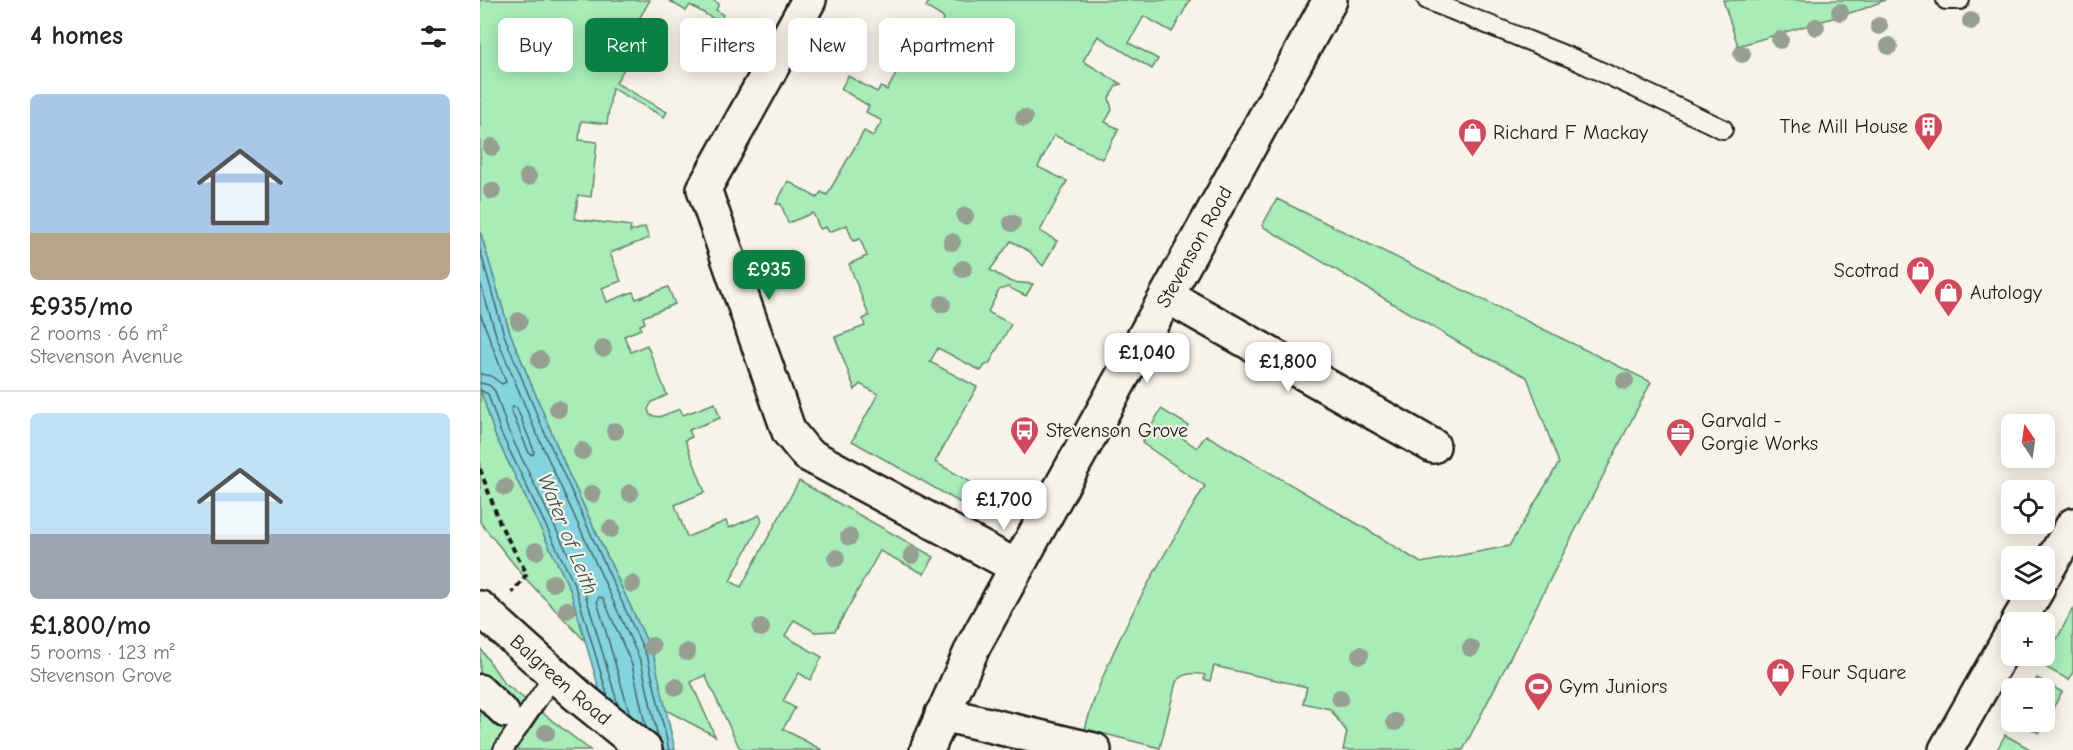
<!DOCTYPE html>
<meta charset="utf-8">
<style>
body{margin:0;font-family:"Comic Neue",sans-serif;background:#f2f2f2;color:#222;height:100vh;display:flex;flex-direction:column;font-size:22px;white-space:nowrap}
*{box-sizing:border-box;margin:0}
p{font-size:20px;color:#767676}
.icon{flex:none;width:33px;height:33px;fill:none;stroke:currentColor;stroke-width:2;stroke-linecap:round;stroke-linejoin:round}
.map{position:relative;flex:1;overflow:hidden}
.panel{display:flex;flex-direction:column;background:#fff;width:480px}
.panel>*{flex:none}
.banner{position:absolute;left:18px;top:18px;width:570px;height:54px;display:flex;gap:12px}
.needle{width:39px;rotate:347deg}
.buttons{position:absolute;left:1521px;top:414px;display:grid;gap:12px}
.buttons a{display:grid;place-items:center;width:54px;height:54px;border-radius:9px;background:#fff;box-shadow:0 3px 15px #0003;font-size:30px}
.price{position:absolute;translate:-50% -51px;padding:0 14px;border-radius:12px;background:#fff;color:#222;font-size:20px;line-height:39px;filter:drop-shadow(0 2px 3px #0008)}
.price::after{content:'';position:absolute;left:50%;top:36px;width:18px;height:14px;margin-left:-9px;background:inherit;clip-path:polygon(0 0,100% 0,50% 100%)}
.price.current{background:#0b8043;color:#fff}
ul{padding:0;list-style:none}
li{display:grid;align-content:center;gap:12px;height:318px;padding:0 30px}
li+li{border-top:2px solid #e0e0e0}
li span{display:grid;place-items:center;height:186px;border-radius:9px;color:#555}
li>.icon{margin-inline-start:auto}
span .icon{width:108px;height:108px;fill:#fffc;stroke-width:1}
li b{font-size:26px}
h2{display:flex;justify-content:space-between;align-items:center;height:72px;padding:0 30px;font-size:26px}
.chip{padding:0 21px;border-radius:9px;background:#fff;box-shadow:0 3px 15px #0003;font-size:21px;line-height:54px}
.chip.current{background:#0b8043;color:#fff}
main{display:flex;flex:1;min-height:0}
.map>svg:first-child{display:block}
</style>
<main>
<section class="panel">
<h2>4 homes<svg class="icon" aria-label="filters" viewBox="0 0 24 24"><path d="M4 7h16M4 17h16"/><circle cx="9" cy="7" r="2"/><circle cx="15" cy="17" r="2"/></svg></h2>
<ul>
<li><span style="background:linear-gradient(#a9c7e8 75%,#b9a48a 0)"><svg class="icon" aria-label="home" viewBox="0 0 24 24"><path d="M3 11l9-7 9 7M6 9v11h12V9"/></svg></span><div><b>£935/mo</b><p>2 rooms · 66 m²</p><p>Stevenson Avenue</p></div></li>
<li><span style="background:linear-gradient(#bfe0f5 65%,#9aa5b1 0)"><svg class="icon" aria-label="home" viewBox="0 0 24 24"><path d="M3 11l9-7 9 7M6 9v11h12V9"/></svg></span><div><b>£1,800/mo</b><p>5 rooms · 123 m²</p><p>Stevenson Grove</p></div></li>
</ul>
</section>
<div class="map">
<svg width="1593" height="750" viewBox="0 0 1593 750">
<rect width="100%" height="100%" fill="#f7f3e8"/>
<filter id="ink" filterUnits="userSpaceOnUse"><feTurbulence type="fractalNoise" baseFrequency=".0167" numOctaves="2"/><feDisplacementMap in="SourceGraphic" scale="12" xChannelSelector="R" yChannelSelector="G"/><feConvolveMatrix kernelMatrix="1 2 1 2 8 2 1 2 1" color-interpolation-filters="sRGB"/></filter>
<g filter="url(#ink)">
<g fill="#a8edb8" stroke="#62846a" stroke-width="1.5">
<polygon points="0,0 170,0 155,26 181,42 178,46 162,37 136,83 187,112 184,117 132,88 127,124 101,121 99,140 117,142 111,197 98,195 95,219 151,226 150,232 165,227 169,238 130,253 141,281 122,288 127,302 153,292 156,299 188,287 195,304 163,317 165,323 160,325 161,329 144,336 151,352 167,345 187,395 172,402 168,409 170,415 179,417 200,409 203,415 235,403 240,418 209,430 212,437 205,440 225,492 195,505 207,537 246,521 249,528 280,515 282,521 250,581 261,587 319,481 454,557 444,574 400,551 355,631 335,632 314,620 305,636 342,657 330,680 319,673 303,701 315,708 303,729 342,750 265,750 259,747 225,675 211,682 235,736 184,709 174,657 87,470 30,333 0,231"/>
<polygon points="188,0 233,0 239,4 236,10 243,15 239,22 210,5 206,11"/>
<polygon points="447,0 710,0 692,32 664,16 649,43 678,59 672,69 618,36 603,61 641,84 636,86 629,98 632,110 625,122 639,129 622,159 574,135 558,167 587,181 560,231 577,241 563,266 549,251 531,241 510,270 531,282 553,284 546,296 528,287 519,290 508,312 531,324 509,364 505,365 501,371 458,348 450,362 497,387 455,462 499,487 488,507 372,441 398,394 380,384 375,390 355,337 385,326 383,319 389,316 369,264 387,256 380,239 373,241 367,225 349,232 346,227 340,229 333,213 308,223 301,204 296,204 308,181 337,198 341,192 347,195 384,131 393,136 402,121 386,112 389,106 361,89 368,76 397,92 401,87 407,90 443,27 454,33 464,18 446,7 449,1"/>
<polygon points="1243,0 1405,0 1383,9 1258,46"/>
<path d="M 797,199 L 1171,382 L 983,750 L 863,750 L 867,732 L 850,709 L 823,703 L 827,687 L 734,666 L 730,681 L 724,679 L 725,675 C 713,672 704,673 696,682 L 680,748 L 605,729 C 626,651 682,557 725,486 L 662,443 L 681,409 L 708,425 L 701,437 L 717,448 L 726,435 L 888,530 L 941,563 L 1029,546 L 1079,463 L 1047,377 L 993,351 L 782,226 Z"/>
<polygon points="0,388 15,435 90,589 106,642 45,578 0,522"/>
<polygon points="1593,608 1593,672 1589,680 1563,666"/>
<polygon points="0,648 24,683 110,750 0,750"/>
<polygon points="1557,678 1582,692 1559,733 1539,722 1564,722 1564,688 1551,688"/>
<polygon points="1525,735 1550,749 1549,750 1517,750"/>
</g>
<polygon fill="#84d4df" stroke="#5a8a91" stroke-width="1.5" points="0,231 30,333 87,470 174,657 195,750 137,750 90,589 15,435 0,388"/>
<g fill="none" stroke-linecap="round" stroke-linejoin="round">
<g stroke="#46666a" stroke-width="1.5">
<polyline points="0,250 24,335 62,427 168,659 189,750"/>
<polyline points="0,282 17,338 55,430 161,662 178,738"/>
<polyline points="0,313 26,382 22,384 11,376 0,374"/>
<polyline points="0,383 9,385 15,391 28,430 102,583 138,705"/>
<polyline points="0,390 8,394 21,433 95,586 128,697"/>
<polygon points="33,407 37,408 54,451 53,455 49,453 31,410"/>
<polyline points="150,715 117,601 119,597 123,598 152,665 166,728"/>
</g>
<defs>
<g id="service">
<polyline points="947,0 1094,59 1243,129"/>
<polyline points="1466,0 1480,0"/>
<polyline points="23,750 75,674"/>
</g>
<polyline id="pedestrian" points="0,689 25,713"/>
<g id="minor">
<polyline points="329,0 224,189 309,432 327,454 537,567"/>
<polyline points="687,296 953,446"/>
<polyline points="462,714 614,750"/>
</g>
<g id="tertiary">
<path id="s1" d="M 0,608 L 97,695 L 165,750"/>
<path id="s2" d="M 447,750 L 494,645 L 850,0"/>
</g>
<g id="primary">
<polyline points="1564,575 1593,525"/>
<polyline points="1538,622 1557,590"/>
<polyline points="1466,750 1532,634"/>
</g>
</defs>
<use href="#service" stroke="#1c1c1c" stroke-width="22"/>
<use href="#pedestrian" stroke="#1c1c1c" stroke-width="33"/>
<use href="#minor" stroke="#1c1c1c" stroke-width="38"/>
<use href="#tertiary" stroke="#1c1c1c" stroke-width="38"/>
<use href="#primary" stroke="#1c1c1c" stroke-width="38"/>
<polyline stroke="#1c1c1c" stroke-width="4" stroke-dasharray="6 4.5" stroke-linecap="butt" points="0,469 21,526 47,574 32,593"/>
<use href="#service" stroke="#f7f3e8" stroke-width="18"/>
<use href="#pedestrian" stroke="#f7f3e8" stroke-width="28"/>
<use href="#minor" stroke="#f7f3e8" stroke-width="33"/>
<use href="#tertiary" stroke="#f7f3e8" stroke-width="33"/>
<use href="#primary" stroke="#f7f3e8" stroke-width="33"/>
</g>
<g fill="#969f92">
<circle cx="1360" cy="12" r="9"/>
<circle cx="1491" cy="21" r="9"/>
<circle cx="1399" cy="26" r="9"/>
<circle cx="1336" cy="27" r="9"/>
<circle cx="1300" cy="40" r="9"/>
<circle cx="1409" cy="46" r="9"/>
<circle cx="1262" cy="54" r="9"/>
<circle cx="544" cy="118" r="9"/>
<circle cx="12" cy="147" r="9"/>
<circle cx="48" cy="177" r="9"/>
<circle cx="12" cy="191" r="9"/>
<circle cx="485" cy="216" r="9"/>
<circle cx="532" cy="223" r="9"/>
<circle cx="472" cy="242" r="9"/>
<circle cx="483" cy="269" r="9"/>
<circle cx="462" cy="304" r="9"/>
<circle cx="39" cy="321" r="9"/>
<circle cx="123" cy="348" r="9"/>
<circle cx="60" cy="360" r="9"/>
<circle cx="1145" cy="381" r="9"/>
<circle cx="78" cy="409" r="9"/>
<circle cx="135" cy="431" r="9"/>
<circle cx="102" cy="451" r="9"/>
<circle cx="25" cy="487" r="9"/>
<circle cx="150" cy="493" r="9"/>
<circle cx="112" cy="494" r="9"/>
<circle cx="131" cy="529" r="9"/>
<circle cx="369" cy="537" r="9"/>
<circle cx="56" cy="551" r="9"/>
<circle cx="432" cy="555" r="9"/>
<circle cx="356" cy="558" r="9"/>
<circle cx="73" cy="583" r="9"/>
<circle cx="152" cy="584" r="9"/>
<circle cx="87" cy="610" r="9"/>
<circle cx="281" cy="628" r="9"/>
<circle cx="172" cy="646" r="9"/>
<circle cx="991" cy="648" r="9"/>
<circle cx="207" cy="652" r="9"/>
<circle cx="880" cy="655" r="9"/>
<circle cx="196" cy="687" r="9"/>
<circle cx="860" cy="698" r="9"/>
<circle cx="915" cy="722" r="9"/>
<circle cx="66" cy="733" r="9"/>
</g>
</g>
<defs>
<symbol id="building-pin" viewBox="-11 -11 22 30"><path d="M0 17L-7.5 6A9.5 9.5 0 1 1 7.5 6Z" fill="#d1495b" stroke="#f7f3e8"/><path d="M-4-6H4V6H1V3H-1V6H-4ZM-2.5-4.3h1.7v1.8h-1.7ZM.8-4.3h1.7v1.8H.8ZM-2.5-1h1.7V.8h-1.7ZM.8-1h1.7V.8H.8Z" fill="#fff"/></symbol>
<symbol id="shop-pin" viewBox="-11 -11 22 30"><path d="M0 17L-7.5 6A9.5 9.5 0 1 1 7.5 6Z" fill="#d1495b" stroke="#f7f3e8"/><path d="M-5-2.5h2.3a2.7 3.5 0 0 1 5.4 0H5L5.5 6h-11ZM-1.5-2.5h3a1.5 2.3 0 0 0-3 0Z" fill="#fff"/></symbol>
<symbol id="bus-pin" viewBox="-11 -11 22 30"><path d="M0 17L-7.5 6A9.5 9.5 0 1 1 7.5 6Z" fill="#d1495b" stroke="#f7f3e8"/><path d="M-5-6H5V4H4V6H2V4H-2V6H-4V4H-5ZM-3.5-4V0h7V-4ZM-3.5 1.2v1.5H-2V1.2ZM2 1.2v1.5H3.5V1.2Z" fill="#fff"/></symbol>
<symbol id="office-pin" viewBox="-11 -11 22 30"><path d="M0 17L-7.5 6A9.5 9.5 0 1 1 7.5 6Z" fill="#d1495b" stroke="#f7f3e8"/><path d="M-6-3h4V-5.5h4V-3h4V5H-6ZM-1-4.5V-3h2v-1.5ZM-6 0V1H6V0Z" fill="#fff"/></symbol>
<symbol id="stadium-pin" viewBox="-11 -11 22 30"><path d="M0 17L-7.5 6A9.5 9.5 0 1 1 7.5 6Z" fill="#d1495b" stroke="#f7f3e8"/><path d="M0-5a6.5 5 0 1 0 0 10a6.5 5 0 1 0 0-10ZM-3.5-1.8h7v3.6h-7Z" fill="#fff"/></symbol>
</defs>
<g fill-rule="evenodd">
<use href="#building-pin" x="1432" y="110" width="33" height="45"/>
<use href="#shop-pin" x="976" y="116" width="33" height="45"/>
<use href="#shop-pin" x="1424" y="254" width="33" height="45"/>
<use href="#shop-pin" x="1452" y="276" width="33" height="45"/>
<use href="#bus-pin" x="528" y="414" width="33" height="45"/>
<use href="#office-pin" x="1184" y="416" width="33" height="45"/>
<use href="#shop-pin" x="1284" y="656" width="33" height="45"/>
<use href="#stadium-pin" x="1042" y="670" width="33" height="45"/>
</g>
<g text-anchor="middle" stroke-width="4.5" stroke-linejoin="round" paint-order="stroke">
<g font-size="20" fill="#1c1c1c" stroke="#f7f3e8" text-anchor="start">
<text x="1428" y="133" text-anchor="end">The Mill House</text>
<text x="1013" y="139">Richard F Mackay</text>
<text x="1419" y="277" text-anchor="end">Scotrad</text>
<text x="1490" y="299">Autology</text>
<text x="1221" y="427">Garvald -<tspan x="1221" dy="23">Gorgie Works</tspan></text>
<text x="566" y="437">Stevenson Grove</text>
<text x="1321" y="679">Four Square</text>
<text x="1079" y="693">Gym Juniors</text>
</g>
<g font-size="20" fill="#1c1c1c" stroke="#f7f3e8">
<text dy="7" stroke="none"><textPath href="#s2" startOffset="570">Stevenson Road</textPath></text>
<text dy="7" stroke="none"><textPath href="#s1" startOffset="108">Balgreen Road</textPath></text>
</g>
<g font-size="21" font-style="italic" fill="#3b5356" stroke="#f7f3e8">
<text transform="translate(88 534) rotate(68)" y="7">Water of Leith</text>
</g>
</g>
</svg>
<div class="buttons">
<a><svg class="needle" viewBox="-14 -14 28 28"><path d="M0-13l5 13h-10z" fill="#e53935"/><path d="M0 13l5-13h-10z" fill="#767676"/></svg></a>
<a><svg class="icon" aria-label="locate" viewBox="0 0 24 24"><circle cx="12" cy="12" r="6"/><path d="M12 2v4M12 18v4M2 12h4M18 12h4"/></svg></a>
<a><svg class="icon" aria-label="layers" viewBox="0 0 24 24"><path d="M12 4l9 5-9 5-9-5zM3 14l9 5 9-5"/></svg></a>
<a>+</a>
<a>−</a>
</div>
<b class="price current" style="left:289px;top:301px">£935</b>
<b class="price" style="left:667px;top:384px">£1,040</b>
<b class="price" style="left:808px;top:393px">£1,800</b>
<b class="price" style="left:524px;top:531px">£1,700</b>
<div class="banner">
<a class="chip">Buy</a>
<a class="chip current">Rent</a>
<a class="chip">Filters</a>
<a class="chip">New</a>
<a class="chip">Apartment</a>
</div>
</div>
</main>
